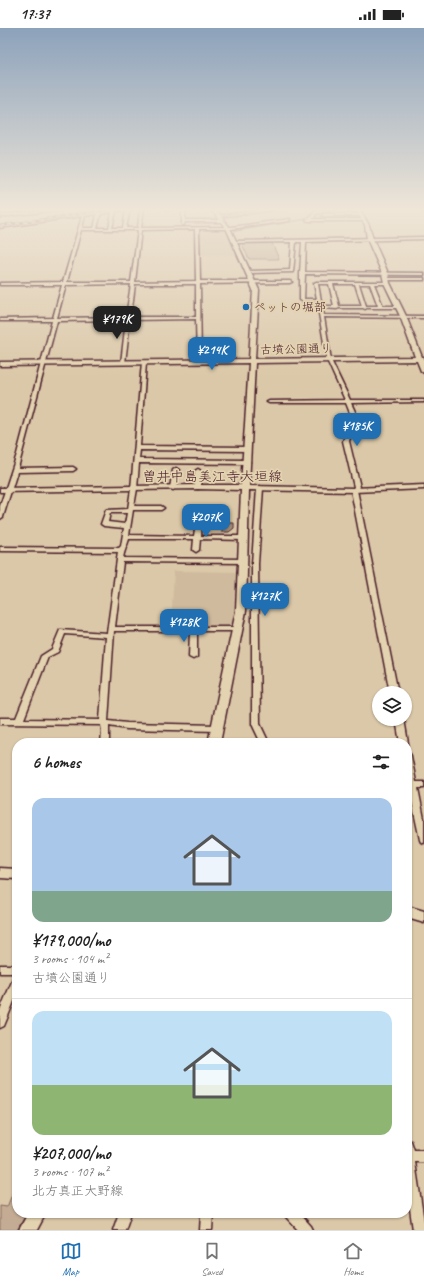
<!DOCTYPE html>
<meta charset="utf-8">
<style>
body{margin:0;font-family:Caveat,"Klee One",sans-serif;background:#f6f6f6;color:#222;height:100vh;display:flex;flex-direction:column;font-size:15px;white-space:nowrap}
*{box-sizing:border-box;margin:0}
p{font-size:13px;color:#767676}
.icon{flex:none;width:22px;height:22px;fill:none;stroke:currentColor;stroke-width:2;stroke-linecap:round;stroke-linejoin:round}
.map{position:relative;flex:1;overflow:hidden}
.sheet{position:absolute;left:12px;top:710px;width:400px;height:480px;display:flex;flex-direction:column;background:#fff;border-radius:16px;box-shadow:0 1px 3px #0004}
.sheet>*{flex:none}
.tools{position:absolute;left:372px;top:658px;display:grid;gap:8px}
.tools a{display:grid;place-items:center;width:40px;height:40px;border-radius:50%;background:#fff;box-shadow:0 1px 3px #0004;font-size:20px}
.price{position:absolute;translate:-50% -34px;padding:0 9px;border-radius:8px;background:#1f6fb2;color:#fff;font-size:13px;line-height:26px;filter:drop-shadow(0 1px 2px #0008)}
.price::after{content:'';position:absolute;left:50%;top:24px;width:12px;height:9px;margin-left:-6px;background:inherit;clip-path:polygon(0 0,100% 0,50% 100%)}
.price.selected{background:#222;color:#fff}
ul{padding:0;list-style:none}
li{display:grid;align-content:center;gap:8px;height:212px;padding:0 20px}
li+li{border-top:1px solid #e0e0e0}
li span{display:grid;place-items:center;height:124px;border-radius:12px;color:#555}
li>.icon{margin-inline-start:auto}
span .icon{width:72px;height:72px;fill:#fffc;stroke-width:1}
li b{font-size:17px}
h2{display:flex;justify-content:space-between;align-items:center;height:48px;padding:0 20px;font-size:17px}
.status{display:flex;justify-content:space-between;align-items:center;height:28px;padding:0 20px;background:#fff;direction:ltr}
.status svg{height:11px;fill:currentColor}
.tab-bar{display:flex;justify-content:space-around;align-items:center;height:56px;border-top:1px solid #e0e0e0;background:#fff;font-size:11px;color:#767676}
.tab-bar a{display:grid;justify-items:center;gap:2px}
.tab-bar .selected{color:#1f6fb2}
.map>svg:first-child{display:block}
</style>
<div class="status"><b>17:37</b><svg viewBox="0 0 49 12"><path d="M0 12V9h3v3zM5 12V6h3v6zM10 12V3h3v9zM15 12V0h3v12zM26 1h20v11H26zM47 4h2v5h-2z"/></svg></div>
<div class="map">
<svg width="424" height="1202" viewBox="0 0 424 1202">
<rect width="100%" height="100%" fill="#dbc8a8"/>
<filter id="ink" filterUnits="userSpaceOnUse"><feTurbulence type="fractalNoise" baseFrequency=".025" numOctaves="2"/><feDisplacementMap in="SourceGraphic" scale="8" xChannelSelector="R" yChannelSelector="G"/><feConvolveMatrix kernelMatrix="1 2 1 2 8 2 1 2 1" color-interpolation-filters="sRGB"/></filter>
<g filter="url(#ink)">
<g fill="#cfba9d">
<polygon points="200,202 226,202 236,227 200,227"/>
<polygon points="174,543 240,544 233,600 171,599"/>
</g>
<g fill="#c3ac93" stroke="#86665f">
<polygon points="271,213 279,231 249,231 241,214"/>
<polygon points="17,1154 17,1185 27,1185 17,1202 0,1202 0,1178 7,1179"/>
</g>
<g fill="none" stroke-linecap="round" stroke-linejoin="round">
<g stroke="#7f5d59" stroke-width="1.5">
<polyline points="421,180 424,187"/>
<polyline points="235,203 307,191 310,189 310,186 316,184"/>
</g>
</g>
<polygon fill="#b29984" stroke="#4a1f2b" points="222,495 234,495 234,500 229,504 222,504"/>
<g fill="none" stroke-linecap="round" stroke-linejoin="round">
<defs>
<g id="street">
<polygon points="63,180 76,180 0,189 0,187"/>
<path d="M 123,180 L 133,180 L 130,181 L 126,200 L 138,200 L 140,180 L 144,180 L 141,200 L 231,199 L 290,191 L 289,193 L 231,201 L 199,201 L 200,253 L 290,253 L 292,254 L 290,255 L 200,256 L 201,334 L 199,335 L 197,334 L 196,291 L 130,292 L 125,335 L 123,336 L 121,335 L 126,292 L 57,293 L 18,440 L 73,439 L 76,441 L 73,443 L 17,444 L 3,489 L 0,491 L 0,478 L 17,426 L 52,293 L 0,293 L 0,291 L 53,290 L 62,257 L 0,257 L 0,255 L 63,254 L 82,188 L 0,200 L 0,198 ZM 126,182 L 123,200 L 112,200 L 116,183 ZM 112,184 L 109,200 L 97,200 L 101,186 ZM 97,186 L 94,200 L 82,200 L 85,188 ZM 195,201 L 196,253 L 135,254 L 141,202 ZM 81,202 L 138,202 L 131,254 L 67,254 ZM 131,256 L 126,289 L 57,290 L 66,257 ZM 135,256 L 196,256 L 196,289 L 131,289 Z"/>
<polygon points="165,180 169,180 169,181 167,182"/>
<polygon points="182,180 186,180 185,192 222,192 224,193 222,194 185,194 184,197 182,197"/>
<polygon points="279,180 292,180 218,189 216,188"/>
<polygon points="331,180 338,180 316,186 314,190 312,191 364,191 366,192 364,193 308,193 306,192 311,189 314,184"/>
<polygon points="323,186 360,186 362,187 360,188 322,188"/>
<path d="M 424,209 L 424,211 L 306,214 L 305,244 L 424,245 L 424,247 L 305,246 L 304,271 L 317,271 L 314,255 L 316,254 L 388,254 L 388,256 L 374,256 L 383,278 L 399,278 L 401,279 L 399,280 L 367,280 L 365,281 L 363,280 L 339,280 L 337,281 L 322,280 L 324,287 L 424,288 L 424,290 L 324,289 L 331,332 L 350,372 L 424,372 L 424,374 L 351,375 L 358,390 L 349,413 L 360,459 L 357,462 L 398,665 L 390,665 L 351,462 L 354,459 L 343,413 L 352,390 L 346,375 L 269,375 L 267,374 L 269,373 L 345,372 L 327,332 L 318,280 L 317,279 L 318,278 L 317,273 L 302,273 L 300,272 L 300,245 L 302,214 L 296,214 L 293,244 L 249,245 L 247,244 L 248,243 L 290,242 L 292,214 L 235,215 L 233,214 L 235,213 ZM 318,256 L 329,256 L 334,278 L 322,278 ZM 333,256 L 355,256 L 362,278 L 339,278 ZM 359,256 L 370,256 L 378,278 L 366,278 Z"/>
<polygon points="386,250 424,250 424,252 385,252 384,251"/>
<path d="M 142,334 L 146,335 L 140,418 L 247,419 L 250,421 L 247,423 L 140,422 L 139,431 L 247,432 L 250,434 L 247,436 L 139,435 L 137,461 L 134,478 L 161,478 L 164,480 L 161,482 L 133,482 L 129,507 L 194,508 L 196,495 L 199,493 L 202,495 L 201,508 L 244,508 L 247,510 L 244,512 L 200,511 L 199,522 L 196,524 L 193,522 L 194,511 L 129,511 C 127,518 124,523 123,530 L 244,531 L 247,533 L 244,535 L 123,534 L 115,599 L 238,599 L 242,601 L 238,603 L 197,603 L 197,629 L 193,631 L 189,629 L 190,603 L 114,603 L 108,693 L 127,695 L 217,697 L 220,698 L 221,700 L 220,702 L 217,703 L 127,701 L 109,698 L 109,715 L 101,715 L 102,703 L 101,697 L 0,696 L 0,690 L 16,690 L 41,628 L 52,621 L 60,602 L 107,605 L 118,524 L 0,523 L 0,519 L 119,520 L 121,518 L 124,500 L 104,498 L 101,496 L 106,482 L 128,481 L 131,461 ZM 110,485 L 127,485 L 125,496 L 108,494 ZM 65,606 L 106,609 L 100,692 L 24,691 L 48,629 L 58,624 Z"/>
<polygon points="176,440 179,442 176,460 173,462 170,460 173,442"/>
<polygon points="198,441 201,443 201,459 198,461 195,459 195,443"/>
<polygon points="260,458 263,460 258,536 260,696 269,715 261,715 252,696 252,536 257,460"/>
<polygon points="396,691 404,691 408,715 407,717 407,715 400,715"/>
<polygon points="407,725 410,726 411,728 416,754 424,754 424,760 418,760 424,791 424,815 421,814 420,812 409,760 407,760 407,754 408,754"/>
<rect x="0" y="937" width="17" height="8"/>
<polygon points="17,949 17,966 4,998 0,1000 0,982 13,951"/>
<polygon points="407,1111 411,1113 414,1122 424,1122 424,1134 415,1134 424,1194 424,1202 413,1202 407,1159"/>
<polygon points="119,1185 131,1185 125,1202 113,1202"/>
<polygon points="201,1185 213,1185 212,1202 200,1202"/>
<polygon points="284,1185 299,1185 311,1198 313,1202 298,1202 286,1189"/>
</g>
<g id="secondary">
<polygon points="210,180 215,180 230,200 259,262 255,331 415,329 400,288 384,255 382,245 367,211 365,197 354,180 359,180 369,197 373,211 388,245 390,255 406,288 422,329 424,329 424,345 421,343 417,333 255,335 249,458 354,460 424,457 424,461 354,464 249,462 246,583 220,715 208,715 236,583 241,462 198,461 0,464 0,460 198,457 241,457 249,335 0,338 0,334 249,331 253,262 226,200"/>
<polygon points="0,840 17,841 17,851 0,850"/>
<polygon points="407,878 424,883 424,895 407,890"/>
<polygon points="28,1185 46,1185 37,1202 19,1202"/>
</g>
</defs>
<use href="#street" stroke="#4a1f2b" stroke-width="3"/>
<use href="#secondary" stroke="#4a1f2b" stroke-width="3"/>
<use href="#street" fill="#e4d3b0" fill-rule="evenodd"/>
<use href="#secondary" fill="#e4d3b0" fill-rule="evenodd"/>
<defs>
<polyline id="rail" points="0,198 119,180"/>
</defs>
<use href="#rail" stroke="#4a1f2b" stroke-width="2.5"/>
<use href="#rail" stroke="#e4d3b0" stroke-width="1.5" stroke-dasharray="4" stroke-linecap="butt"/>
</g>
</g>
<linearGradient id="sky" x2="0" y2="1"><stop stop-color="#8ca2bb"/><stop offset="0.52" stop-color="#efe6d8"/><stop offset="1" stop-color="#efe6d8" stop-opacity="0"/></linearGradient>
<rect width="424" height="349" fill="url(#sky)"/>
<circle fill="#1f6fb2" stroke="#e4d3b0" stroke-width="1.5" cx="246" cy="279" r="4"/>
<g text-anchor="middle" stroke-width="3.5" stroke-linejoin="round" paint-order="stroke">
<g font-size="12" fill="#4a1f2b" stroke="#e4d3b0" text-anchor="start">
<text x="254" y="283">ペットの堀部</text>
</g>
<g font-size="12" fill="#4a1f2b" stroke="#e4d3b0">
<text transform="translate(296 321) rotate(-1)" y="4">古墳公園通り</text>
</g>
<g font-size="14" fill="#4a1f2b" stroke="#e4d3b0">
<text x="212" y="453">曽井中島美江寺大垣線</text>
</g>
</g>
</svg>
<div class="tools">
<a><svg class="icon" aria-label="layers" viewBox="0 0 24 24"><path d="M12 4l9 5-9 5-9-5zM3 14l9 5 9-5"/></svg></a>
</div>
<b class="price selected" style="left:117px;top:312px">¥179K</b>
<b class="price" style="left:212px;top:343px">¥214K</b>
<b class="price" style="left:357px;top:419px">¥185K</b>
<b class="price" style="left:206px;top:510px">¥207K</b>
<b class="price" style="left:265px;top:589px">¥127K</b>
<b class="price" style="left:184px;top:615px">¥128K</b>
<section class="sheet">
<h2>6 homes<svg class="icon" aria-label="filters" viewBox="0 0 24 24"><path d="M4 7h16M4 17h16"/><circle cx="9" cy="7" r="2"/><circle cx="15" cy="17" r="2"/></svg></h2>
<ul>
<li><span style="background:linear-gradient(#a9c7e8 75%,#7fa58c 0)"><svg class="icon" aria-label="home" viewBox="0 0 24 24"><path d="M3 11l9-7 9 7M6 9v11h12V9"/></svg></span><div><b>¥179,000/mo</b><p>3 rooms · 104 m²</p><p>古墳公園通り</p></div></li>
<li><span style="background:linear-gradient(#bfe0f5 60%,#8fb573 0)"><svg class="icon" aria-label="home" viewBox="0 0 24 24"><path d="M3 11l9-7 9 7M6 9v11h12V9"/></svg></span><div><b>¥207,000/mo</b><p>3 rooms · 107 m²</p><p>北方真正大野線</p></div></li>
</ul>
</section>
</div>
<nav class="tab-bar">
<a class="selected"><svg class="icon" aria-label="map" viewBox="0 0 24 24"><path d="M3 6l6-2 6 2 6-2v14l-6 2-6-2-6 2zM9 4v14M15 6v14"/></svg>Map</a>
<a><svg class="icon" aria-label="saved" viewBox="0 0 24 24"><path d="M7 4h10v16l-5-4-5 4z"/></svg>Saved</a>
<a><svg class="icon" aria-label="home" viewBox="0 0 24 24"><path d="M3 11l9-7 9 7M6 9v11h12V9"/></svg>Home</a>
</nav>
